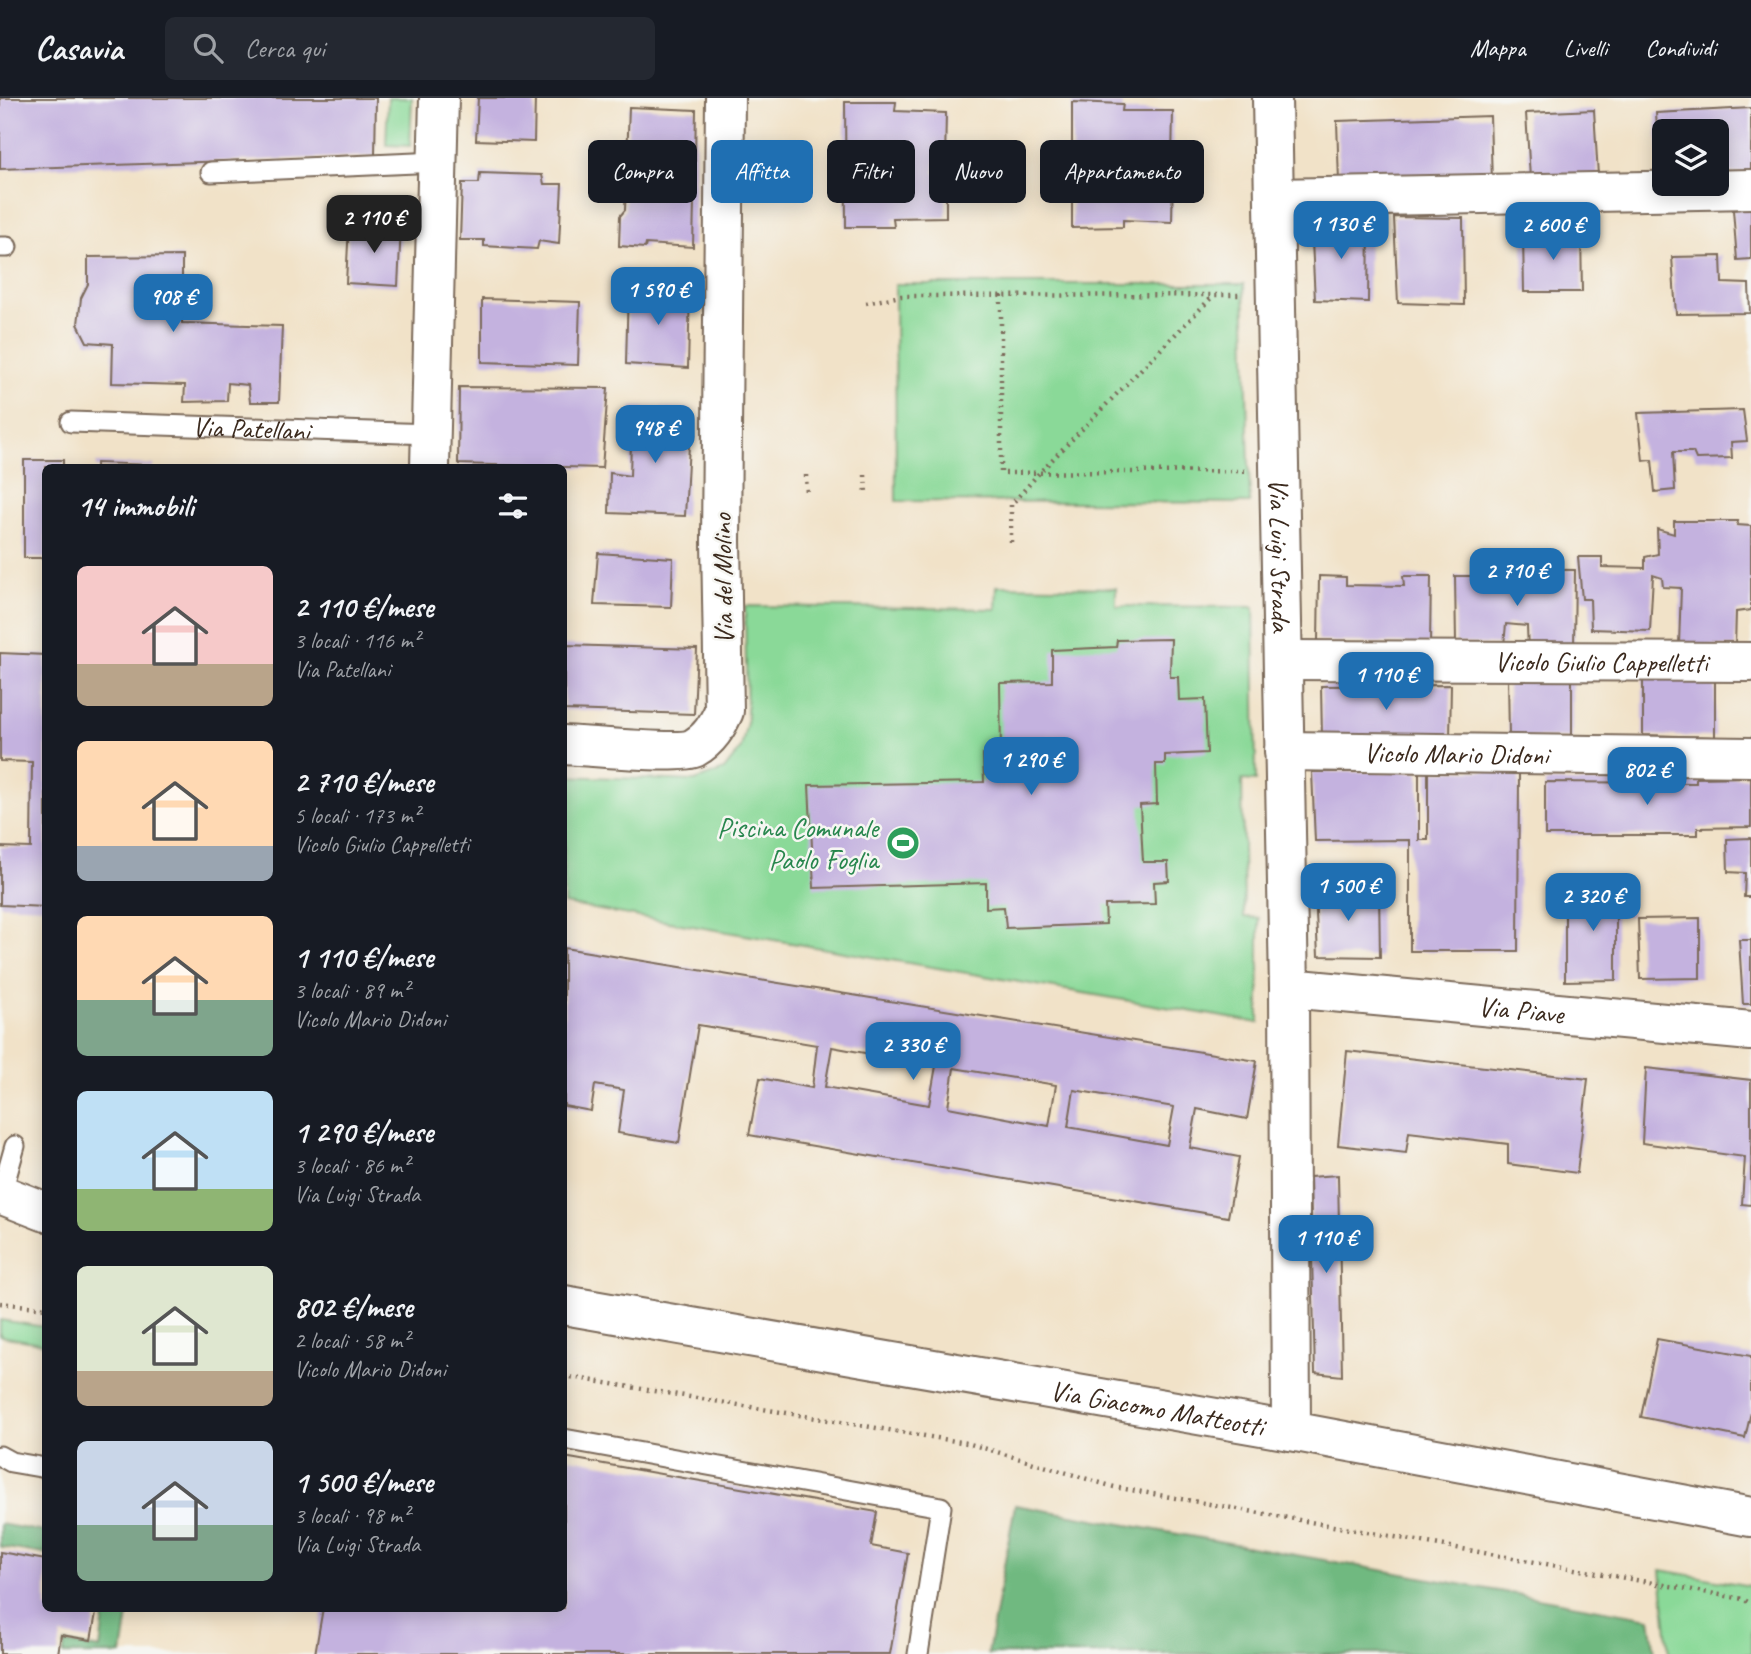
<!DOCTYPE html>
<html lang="it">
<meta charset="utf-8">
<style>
body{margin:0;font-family:Caveat,sans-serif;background:#242831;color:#f1f3f6;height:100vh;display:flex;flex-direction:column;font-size:26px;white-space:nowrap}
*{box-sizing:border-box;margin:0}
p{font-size:23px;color:#9ea1a6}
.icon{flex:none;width:38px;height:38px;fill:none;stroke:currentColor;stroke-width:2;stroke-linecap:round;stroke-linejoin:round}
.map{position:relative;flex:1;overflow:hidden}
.drawer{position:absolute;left:42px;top:366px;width:525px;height:1148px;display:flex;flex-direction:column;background:#171b24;border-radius:10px;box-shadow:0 4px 18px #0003}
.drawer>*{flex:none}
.hud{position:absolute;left:588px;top:42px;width:665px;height:63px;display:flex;gap:14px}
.fabs{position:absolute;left:1652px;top:21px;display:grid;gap:14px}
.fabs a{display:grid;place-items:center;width:77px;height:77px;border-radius:10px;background:#171b24;box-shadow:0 4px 18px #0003;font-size:35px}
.price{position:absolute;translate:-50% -60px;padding:0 16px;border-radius:14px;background:#1f6fb2;color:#fff;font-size:23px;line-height:46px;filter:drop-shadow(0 2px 4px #0008)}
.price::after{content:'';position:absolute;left:50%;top:42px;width:21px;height:16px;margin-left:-10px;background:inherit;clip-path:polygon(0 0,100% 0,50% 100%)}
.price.on{background:#222;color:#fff}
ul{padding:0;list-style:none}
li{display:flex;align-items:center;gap:21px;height:175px;padding:0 35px}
li span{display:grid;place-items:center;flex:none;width:196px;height:140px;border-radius:10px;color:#555}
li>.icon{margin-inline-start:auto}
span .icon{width:84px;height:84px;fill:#fffc;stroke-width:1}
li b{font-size:30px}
h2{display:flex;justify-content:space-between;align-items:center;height:84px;padding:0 35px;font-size:30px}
.chip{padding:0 24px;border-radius:10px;background:#171b24;box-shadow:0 4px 18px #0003;font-size:24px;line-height:63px}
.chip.on{background:#1f6fb2;color:#fff}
header{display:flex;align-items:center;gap:42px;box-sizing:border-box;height:98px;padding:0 35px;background:#171b24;border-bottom:2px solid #363941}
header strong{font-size:33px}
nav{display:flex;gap:38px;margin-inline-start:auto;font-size:24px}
.search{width:490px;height:63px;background:#242831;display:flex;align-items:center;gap:18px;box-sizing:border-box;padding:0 24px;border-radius:10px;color:#9ea1a6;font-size:26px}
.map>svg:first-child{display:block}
</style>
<header>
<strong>Casavia</strong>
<div class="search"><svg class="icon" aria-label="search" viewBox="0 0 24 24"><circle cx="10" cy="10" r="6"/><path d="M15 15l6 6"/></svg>Cerca qui</div>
<nav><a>Mappa</a><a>Livelli</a><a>Condividi</a></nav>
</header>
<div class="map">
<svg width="1751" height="1556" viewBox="0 0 1751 1556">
<rect width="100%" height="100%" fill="#f6f6f2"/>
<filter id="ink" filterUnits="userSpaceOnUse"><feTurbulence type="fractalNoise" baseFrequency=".0143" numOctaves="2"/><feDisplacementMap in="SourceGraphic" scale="14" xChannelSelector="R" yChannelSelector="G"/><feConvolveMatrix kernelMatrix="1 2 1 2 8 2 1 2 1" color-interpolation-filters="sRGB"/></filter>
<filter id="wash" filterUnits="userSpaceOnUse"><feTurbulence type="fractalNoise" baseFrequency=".00686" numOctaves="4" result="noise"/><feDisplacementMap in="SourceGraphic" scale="28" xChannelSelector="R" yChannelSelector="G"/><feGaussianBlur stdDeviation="1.57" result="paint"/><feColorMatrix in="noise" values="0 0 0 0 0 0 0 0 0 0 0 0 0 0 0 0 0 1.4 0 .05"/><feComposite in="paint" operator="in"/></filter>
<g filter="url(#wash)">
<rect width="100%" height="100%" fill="#f1e2c8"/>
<g fill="#8ad998" stroke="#62825b" stroke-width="2">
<polygon points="388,0 412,0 410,48 386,47"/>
<polygon points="895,186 1244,186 1250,405 896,403"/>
<polygon points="997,488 1116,490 1116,508 1254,509 1256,683 1242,682 1244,819 1259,820 1259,925 564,806 564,678 695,683 724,672 741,650 747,624 745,508 996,511"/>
<polygon points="0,1222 45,1229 45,1246 0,1238"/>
<polygon points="1661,1472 1751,1488 1751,1556 1669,1556"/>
</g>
<g fill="#6fb980" stroke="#55724f" stroke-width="2">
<polygon points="1015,1407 1650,1520 1655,1556 988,1556"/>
<polygon points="0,1426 45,1434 45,1456 0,1449"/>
<polygon points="105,1510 129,1510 122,1556 63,1556 65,1545 100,1551"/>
</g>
<g id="blocks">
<g fill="#c4b2df" fill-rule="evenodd">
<polygon points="0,0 376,0 375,58 0,71"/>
<polygon points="478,0 535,0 534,44 476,42"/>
<polygon points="845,4 896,4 895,13 946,15 945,63 935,62 934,75 946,75 946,119 893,120 894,129 846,129"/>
<polygon points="1072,4 1123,6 1122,13 1173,13 1172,62 1163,62 1162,74 1173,74 1172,124 1123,122 1123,129 1072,130"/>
<polygon points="629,9 696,12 693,149 646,146 645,150 619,148 620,118 625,112"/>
<polygon points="1751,10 1751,74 1717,75 1717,33 1664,33 1664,78 1660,78 1656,15"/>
<polygon points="1594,12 1598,78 1530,80 1526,15"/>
<polygon points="1490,18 1492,84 1339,85 1337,23"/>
<polygon points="480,75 542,77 544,86 562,86 559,146 539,143 537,151 484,148 484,142 460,142 462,85 479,85"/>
<polygon points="1751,110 1751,161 1737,162 1733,112"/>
<polygon points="1394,119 1463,120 1464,207 1398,205"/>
<polygon points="1311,123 1369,126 1368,204 1315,202"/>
<polygon points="349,126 401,128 398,188 346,185"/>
<polygon points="1581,134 1582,194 1524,194 1523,136"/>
<polygon points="182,158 182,225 282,228 279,304 250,304 248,287 228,285 227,303 184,304 185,287 112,285 113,246 87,244 78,226 81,200 88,186 88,159"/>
<polygon points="1721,158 1722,185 1749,186 1750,215 1676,216 1672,159"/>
<polygon points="628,189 690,190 688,270 626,266"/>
<polygon points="482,201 580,204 578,267 482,264"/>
<polygon points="459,289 608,290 602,370 458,366"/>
<polygon points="632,309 691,311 685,418 609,415 610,375 630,378"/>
<polygon points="1743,312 1747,343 1731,344 1732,360 1696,361 1693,354 1673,354 1675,392 1655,394 1652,362 1643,363 1638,315"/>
<polygon points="24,362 63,362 63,369 46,369 46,460 24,460"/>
<polygon points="96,365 153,367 153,369 96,369"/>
<polygon points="1674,423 1738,423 1737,427 1751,428 1751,512 1736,514 1735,549 1679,547 1681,490 1663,489 1662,480 1653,477 1650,533 1591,531 1590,501 1582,501 1578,459 1602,459 1602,469 1645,470 1645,459 1658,456 1657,431 1674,436"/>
<polygon points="598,455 673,460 671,509 594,507"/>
<polygon points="1505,471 1575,472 1574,551 1528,553 1527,528 1506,526 1504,547 1456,545 1455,478 1504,478"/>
<polygon points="1319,478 1346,479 1346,487 1404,488 1403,478 1431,478 1430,546 1318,543"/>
<polygon points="1171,541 1170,579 1178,579 1179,602 1205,601 1207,655 1165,657 1165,666 1156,666 1157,706 1140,707 1143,764 1168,764 1169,783 1154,784 1155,806 1105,807 1106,826 1006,830 1004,809 986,810 986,785 814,790 809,687 984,684 983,657 1001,656 1000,585 1052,584 1052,552 1116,549 1117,542"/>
<polygon points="564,547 697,551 694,616 564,612"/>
<polygon points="0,555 46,557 46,809 0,807 0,749 31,750 32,664 0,663"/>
<polygon points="1643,577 1715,577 1715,639 1643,637"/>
<polygon points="1508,579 1572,579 1572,640 1509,639"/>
<polygon points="1451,587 1450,641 1322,640 1321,588"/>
<polygon points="1428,673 1519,673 1518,853 1410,853 1410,742 1315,743 1312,674 1419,674 1419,742 1428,742"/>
<polygon points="1751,679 1751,729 1698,730 1698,737 1545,737 1545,684 1696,685 1696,680"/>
<polygon points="1751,740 1751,799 1744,799 1745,775 1728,774 1727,741"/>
<polygon points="1600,788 1629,789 1631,818 1616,817 1616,882 1565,883 1565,795 1600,795"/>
<polygon points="1379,791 1380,859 1318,858 1315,793"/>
<polygon points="1700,820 1700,880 1640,881 1638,821"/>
<polygon points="1739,842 1751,842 1751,906 1743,906"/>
<path d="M 564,850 L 1257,963 L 1247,1021 L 1197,1011 L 1190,1050 L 1239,1059 L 1228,1119 L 749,1037 L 760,980 L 812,990 L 817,947 L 698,927 L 679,1045 L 618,1035 L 624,992 L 595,987 L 591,1013 L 564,1008 ZM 832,949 L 936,968 L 929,1007 L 825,989 ZM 954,970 L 1056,987 L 1049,1028 L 948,1009 ZM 1074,992 L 1174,1009 L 1167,1047 L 1068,1029 Z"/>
<polygon points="1347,953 1588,981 1577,1075 1508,1066 1508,1046 1409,1034 1406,1055 1338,1047"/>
<polygon points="1646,970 1751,982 1751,1107 1742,1106 1745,1059 1642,1045"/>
<polygon points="1338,1077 1342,1278 1315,1275 1310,1079"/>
<polygon points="1657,1241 1751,1258 1751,1314 1745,1340 1641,1319"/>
<polygon points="564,1359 877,1414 871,1448 908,1455 890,1556 315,1556 323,1510 564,1510"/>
<polygon points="0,1454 46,1462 46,1510 97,1510 91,1542 61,1537 58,1556 0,1556"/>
</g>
</g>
</g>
<g filter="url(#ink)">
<use href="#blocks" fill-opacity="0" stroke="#7b6a5a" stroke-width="2"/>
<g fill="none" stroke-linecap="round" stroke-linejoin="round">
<defs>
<g id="service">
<polyline points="211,74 438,64"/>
<polyline points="0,149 7,149"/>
<path id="s1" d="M 71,324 L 431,336"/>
<polyline points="1,1097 15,1048"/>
<polyline points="564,1341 941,1409 918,1556"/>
<polyline points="0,1358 11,1364 46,1370"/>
</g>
<g id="minor">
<path id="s2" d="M 1272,0 L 1289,890 L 1291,1333"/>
<polyline points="1274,100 1751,91"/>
<polyline points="430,369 439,0"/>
<path id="s3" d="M 1284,562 L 1751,564"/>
<path d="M 564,647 C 586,648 680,657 694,650 C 710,641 717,628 724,613 L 721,443 L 725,0"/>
<path id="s4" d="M 1284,653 L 1751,659"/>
<path id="s5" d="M 1289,890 L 1751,933"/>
</g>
<g id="tertiary">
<polyline points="0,1096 46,1114"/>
<path id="s6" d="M 564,1207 L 1291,1333 L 1751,1419"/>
</g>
</defs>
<use href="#service" stroke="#7b6a5a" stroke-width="23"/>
<use href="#minor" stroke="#7b6a5a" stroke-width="42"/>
<use href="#tertiary" stroke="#7b6a5a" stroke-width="42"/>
<g stroke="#7b6a5a" stroke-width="4.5" stroke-dasharray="2 5" stroke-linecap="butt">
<polyline points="1001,197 1001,375 1246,373"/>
<polyline points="866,205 901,198 1243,197"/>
<polyline points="806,377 807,396"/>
<polyline points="865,377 866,396"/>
<polyline points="1011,444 1011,407 1040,374 1213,198"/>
<polyline points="0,1205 46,1210"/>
<polyline points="564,1278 967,1345 1114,1389 1743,1501 1751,1506"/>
</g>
<use href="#service" stroke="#fff" stroke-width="19"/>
<use href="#minor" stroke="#fff" stroke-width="38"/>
<use href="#tertiary" stroke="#fff" stroke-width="38"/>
</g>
</g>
<defs>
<symbol id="stadium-disc" viewBox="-11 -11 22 22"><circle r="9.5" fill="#2e9e5b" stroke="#f6f6f2"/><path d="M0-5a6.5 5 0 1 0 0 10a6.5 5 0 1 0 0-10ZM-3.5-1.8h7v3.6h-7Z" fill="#fff"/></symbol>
</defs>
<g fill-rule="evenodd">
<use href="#stadium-disc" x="884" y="726" width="38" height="38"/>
</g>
<g text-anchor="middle" stroke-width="5" stroke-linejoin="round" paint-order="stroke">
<g font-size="28" fill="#3b2a1e" stroke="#f6f6f2">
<text dy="10" stroke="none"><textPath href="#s1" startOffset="180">Via Patellani</textPath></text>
<text dy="10" stroke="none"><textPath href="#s2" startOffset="457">Via Luigi Strada</textPath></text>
<text transform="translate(722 481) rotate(-91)" y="10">Via del Molino</text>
<text dy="10" stroke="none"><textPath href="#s3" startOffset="317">Vicolo Giulio Cappelletti</textPath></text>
<text dy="10" stroke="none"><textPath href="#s4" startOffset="172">Vicolo Mario Didoni</textPath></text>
<text dy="10" stroke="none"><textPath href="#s5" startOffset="233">Via Piave</textPath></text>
<text dy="10" stroke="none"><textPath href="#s6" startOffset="602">Via Giacomo Matteotti</textPath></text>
</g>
<g font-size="28" fill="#27864d" stroke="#f6f6f2" text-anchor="end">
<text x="878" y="739">Piscina Comunale<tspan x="878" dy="32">Paolo Foglia</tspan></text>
</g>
</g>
</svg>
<div class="fabs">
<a><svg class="icon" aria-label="layers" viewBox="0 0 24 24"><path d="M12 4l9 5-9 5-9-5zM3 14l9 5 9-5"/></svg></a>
</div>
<b class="price on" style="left:374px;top:157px">2 110 €</b>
<b class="price" style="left:1341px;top:163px">1 130 €</b>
<b class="price" style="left:1553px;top:164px">2 600 €</b>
<b class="price" style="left:658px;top:229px">1 590 €</b>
<b class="price" style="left:173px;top:236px">908 €</b>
<b class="price" style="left:655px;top:367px">948 €</b>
<b class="price" style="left:1517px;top:510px">2 710 €</b>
<b class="price" style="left:1386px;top:614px">1 110 €</b>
<b class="price" style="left:1031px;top:699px">1 290 €</b>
<b class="price" style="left:1647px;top:709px">802 €</b>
<b class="price" style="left:1348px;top:825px">1 500 €</b>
<b class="price" style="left:1593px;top:835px">2 320 €</b>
<b class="price" style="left:913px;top:984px">2 330 €</b>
<b class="price" style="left:1326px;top:1177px">1 110 €</b>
<div class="hud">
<a class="chip">Compra</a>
<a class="chip on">Affitta</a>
<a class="chip">Filtri</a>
<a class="chip">Nuovo</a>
<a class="chip">Appartamento</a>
</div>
<section class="drawer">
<h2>14 immobili<svg class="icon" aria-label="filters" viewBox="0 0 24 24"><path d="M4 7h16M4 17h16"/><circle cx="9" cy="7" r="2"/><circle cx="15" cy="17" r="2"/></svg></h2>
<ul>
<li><span style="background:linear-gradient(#f6c9c9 70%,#b9a48a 0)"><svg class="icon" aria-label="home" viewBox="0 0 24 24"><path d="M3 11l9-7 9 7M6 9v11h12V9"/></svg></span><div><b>2 110 €/mese</b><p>3 locali · 116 m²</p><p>Via Patellani</p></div></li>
<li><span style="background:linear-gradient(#ffd9b3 75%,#9aa5b1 0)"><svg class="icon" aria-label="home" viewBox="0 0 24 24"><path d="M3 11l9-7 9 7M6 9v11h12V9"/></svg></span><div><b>2 710 €/mese</b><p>5 locali · 173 m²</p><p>Vicolo Giulio Cappelletti</p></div></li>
<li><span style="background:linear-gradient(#ffd9b3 60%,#7fa58c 0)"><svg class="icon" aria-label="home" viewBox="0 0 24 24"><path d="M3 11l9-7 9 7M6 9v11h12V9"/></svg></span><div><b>1 110 €/mese</b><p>3 locali · 89 m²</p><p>Vicolo Mario Didoni</p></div></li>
<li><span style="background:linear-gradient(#bfe0f5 70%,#8fb573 0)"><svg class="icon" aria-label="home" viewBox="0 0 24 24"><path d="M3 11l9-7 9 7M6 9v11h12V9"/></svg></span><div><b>1 290 €/mese</b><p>3 locali · 86 m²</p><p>Via Luigi Strada</p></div></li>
<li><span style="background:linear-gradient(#dfe7d0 75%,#b9a48a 0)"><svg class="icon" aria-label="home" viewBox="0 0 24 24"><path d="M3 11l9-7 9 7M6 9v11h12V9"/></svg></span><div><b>802 €/mese</b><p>2 locali · 58 m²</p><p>Vicolo Mario Didoni</p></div></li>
<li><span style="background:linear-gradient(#c9d6e8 60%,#7fa58c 0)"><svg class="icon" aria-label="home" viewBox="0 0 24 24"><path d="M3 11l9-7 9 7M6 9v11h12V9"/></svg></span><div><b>1 500 €/mese</b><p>3 locali · 98 m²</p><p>Via Luigi Strada</p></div></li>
</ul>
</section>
</div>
